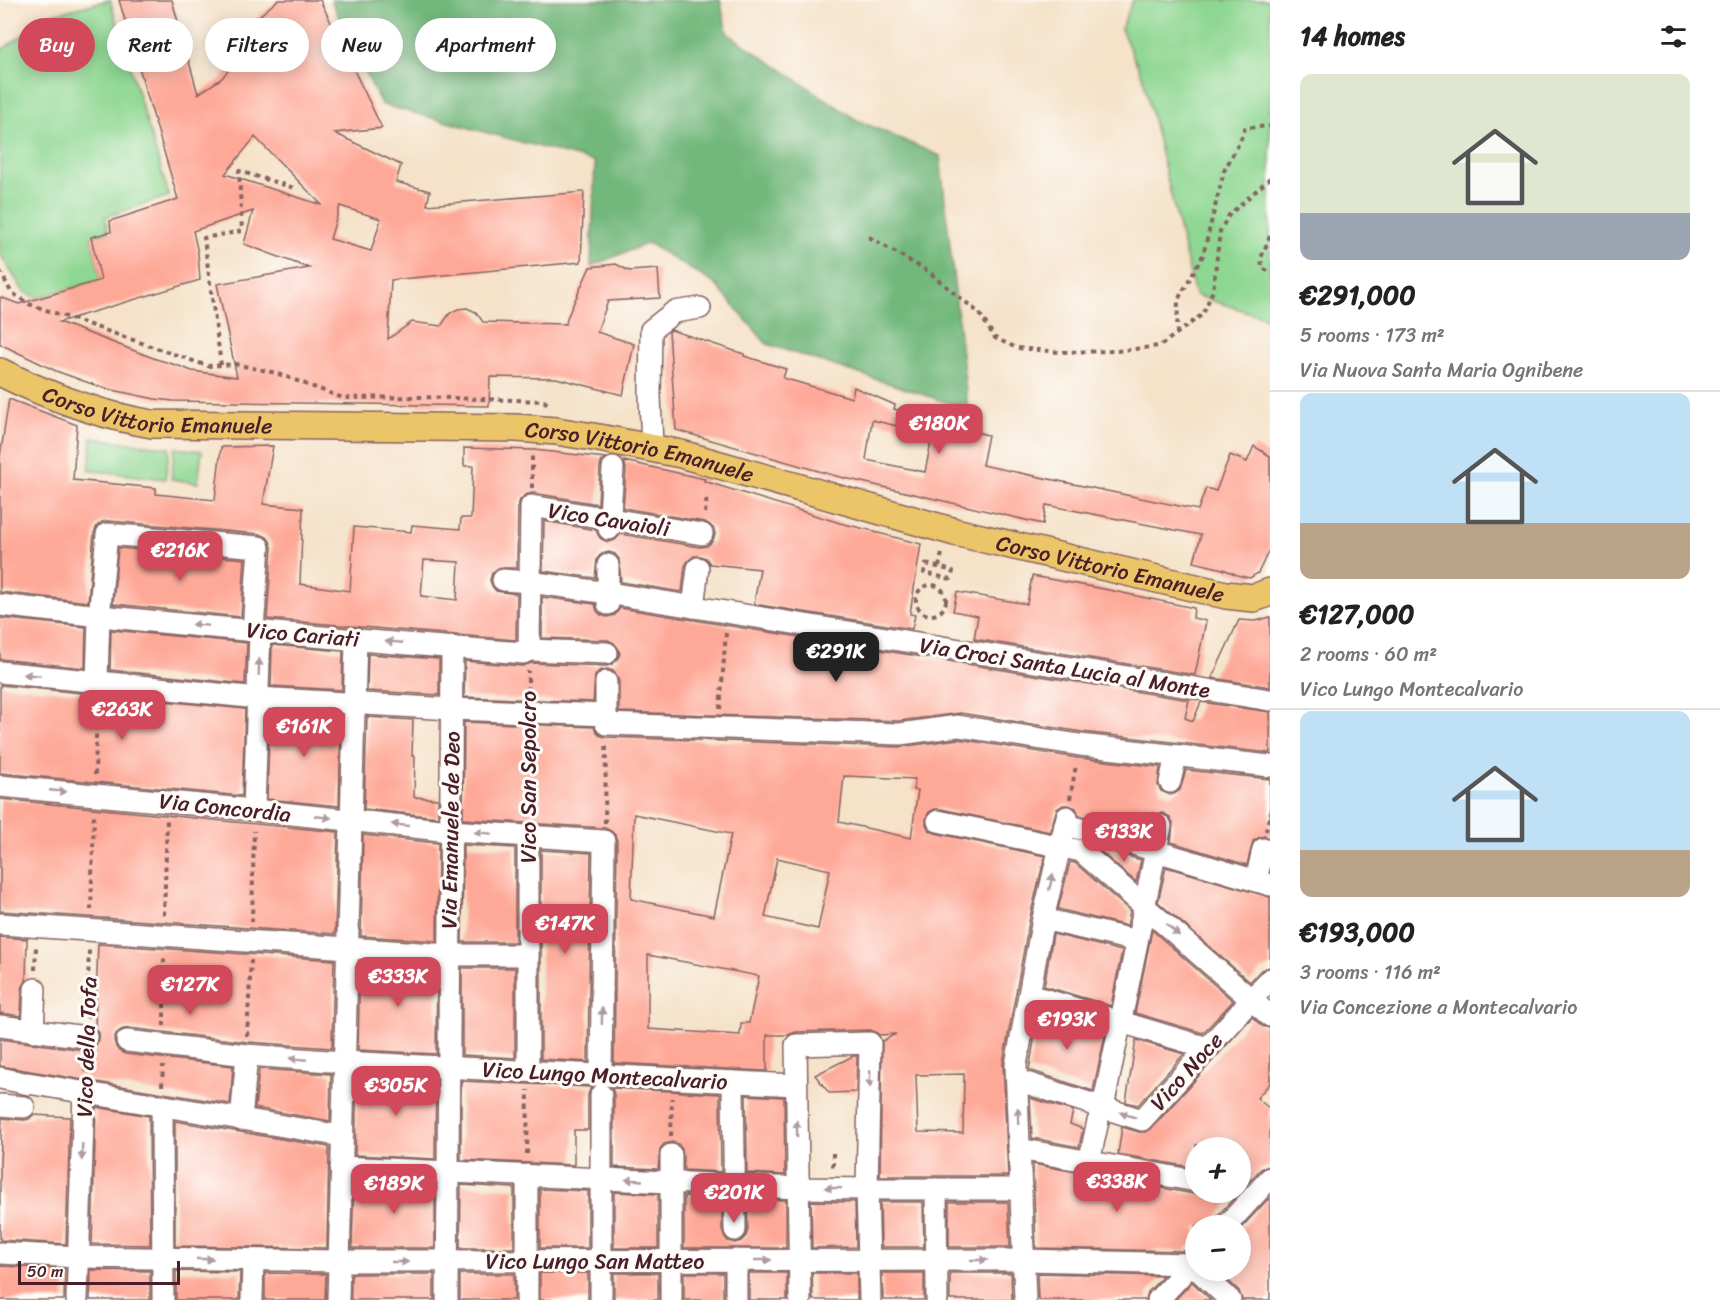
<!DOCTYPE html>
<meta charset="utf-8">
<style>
body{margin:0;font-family:Sriracha,sans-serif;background:#f6f6f6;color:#222;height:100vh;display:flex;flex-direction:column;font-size:22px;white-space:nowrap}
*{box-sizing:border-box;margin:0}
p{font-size:20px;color:#767676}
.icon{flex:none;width:33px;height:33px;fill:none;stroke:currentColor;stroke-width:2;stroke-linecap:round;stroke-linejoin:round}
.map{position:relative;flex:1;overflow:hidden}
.sheet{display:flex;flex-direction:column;background:#fff;width:450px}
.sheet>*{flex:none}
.top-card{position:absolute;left:18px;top:18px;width:570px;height:54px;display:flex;gap:12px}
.tools{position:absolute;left:1185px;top:1137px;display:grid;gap:12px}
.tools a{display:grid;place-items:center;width:66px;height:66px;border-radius:50%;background:#fff;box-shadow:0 3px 15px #0003;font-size:30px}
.scale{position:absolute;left:18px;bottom:15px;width:162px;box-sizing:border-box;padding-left:6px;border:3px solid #4a1f2b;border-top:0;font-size:16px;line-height:21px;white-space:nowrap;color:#4a1f2b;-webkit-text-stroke:4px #fdfcf7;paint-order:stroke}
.price{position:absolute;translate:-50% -51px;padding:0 14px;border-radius:12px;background:#d1495b;color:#fff;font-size:20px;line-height:39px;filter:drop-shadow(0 2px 3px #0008)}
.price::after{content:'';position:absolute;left:50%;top:36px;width:18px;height:14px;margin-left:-9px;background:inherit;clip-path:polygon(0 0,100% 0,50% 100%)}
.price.active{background:#222;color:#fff}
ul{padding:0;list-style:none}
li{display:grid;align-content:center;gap:12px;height:318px;padding:0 30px}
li+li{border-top:2px solid #e0e0e0}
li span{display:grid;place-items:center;height:186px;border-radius:12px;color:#555}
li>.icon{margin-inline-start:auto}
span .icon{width:108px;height:108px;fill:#fffc;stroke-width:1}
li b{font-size:26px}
h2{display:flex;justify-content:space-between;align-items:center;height:72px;padding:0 30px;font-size:26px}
.pill{padding:0 21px;border-radius:27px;background:#fff;box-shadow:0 3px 15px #0003;font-size:21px;line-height:54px}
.pill.active{background:#d1495b;color:#fff}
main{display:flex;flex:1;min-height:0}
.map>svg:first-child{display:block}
</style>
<main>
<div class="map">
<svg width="1270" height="1300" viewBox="0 0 1270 1300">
<rect width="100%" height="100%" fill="#fdfcf7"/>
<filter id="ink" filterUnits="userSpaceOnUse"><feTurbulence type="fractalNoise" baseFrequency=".0167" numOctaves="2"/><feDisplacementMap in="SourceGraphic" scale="12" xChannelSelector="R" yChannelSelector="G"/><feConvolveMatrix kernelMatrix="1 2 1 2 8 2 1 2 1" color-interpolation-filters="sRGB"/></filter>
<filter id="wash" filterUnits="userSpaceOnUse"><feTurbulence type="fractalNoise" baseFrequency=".008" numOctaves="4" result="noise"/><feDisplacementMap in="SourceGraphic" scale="24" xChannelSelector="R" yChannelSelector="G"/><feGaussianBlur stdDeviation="1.35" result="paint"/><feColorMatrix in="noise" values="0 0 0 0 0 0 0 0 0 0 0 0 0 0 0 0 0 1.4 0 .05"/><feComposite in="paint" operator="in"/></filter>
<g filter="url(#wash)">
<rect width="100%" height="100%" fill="#f5e2c9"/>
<g fill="#8ed792" stroke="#6c7b5e" stroke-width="1.5">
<polygon points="110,0 169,196 105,217 108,231 91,237 101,280 38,298 24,292 0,254 0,51 53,14"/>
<polygon points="1133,0 1270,0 1270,319 1195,295 1143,78 1121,29"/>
<polygon points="92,438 170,448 165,479 89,470"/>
<polygon points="175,448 202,451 198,483 171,479"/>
</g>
<polygon fill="#72b87c" stroke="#5e6c54" stroke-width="1.5" points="331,0 720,0 727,33 857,120 940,156 968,409 767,344 715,284 648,243 591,266 595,162 381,104"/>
<g id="blocks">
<g fill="#fea998" fill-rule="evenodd">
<path d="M 119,0 L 172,0 L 198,94 L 221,79 L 255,39 L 246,27 L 278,0 L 320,0 L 382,128 L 334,133 L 401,165 L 396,182 L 430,191 L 427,205 L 584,192 L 581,262 L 391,280 L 388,339 L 412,322 L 441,326 L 450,313 L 458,309 L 467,308 L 476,312 L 483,322 L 566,324 L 567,318 L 590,267 L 616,264 L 629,271 L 658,269 L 660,298 L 608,301 L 597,332 L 634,344 L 623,395 L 556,378 L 490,377 L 489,406 L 173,401 L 155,399 L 103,388 L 56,371 L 0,344 L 0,297 L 19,304 L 101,280 L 91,237 L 111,232 L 110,221 L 178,199 ZM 255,137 L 322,205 L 225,174 ZM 340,206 L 381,219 L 371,251 L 330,239 ZM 253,211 L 244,244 L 309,268 L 217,284 L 237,377 L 192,371 L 179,366 L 156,359 L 59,322 L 200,280 L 198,253 L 193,231 Z"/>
<polygon points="671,330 744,354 744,356 786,369 783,378 852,398 854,387 895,405 894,409 926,419 922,432 872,420 866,460 925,472 935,422 988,435 982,465 1198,510 1206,488 1216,491 1230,455 1247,462 1254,446 1270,456 1270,548 1258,573 1250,578 1240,576 1223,569 1194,562 1201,535 1046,505 1043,524 836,476 676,430 669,332"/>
<path d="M 9,399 L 77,425 L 73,480 L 156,488 L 156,494 L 215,500 L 221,447 L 273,446 L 263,504 L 303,508 L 300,584 L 350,591 L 354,527 L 411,532 L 412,525 L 460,529 L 461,518 L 471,518 L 473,466 L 464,466 L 464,448 L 534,450 L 606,458 L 602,461 L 600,467 L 598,504 L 533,493 L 525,495 L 520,500 L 518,506 L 517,568 L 498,568 L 492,573 L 490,580 L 492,586 L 496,591 L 517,594 L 516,640 L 267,619 L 272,547 L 270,541 L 267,537 L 260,534 L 108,521 L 102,522 L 97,526 L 94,533 L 88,602 L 0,592 L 0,457 ZM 424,560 L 459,562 L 457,600 L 421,596 Z"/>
<polygon points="624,461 705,479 704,481 840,523 874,531 874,532 921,544 910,614 915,615 912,629 754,604 760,569 710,564 706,558 700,556 694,556 688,561 685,566 682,592 621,582 619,559 615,554 609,552 601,554 597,559 595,578 543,571 544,521 596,530 598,535 601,539 608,542 615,540 621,534 700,547 707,546 712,542 715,535 714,529 710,525 705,522 623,508 626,469"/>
<polygon points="118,548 245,559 241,617 113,604"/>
<polygon points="1032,576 1104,589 1194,608 1193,618 1206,621 1195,675 974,639 978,616 953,611 957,592 1027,604"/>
<polygon points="542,597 595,604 597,611 601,615 607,617 615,615 620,608 1189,700 1185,718 1193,721 1201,702 1270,712 1270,753 1082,732 960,713 899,721 619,712 619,682 617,676 613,671 607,669 599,671 595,676 593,702 464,697 465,661 522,666 532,663 607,666 612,664 617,660 620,654 618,648 614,643 608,640 542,638"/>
<polygon points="1270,617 1270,687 1212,678 1239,620 1256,621"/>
<polygon points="0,618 86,627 85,668 0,659"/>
<polygon points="111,630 247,643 245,684 110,670"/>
<polygon points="272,645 343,651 342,690 271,686"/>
<polygon points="368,654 439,659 439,695 367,691"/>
<polygon points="0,685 245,709 242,796 0,773"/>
<polygon points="270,711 341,715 339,806 267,799"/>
<polygon points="367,717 413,720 412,756 415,756 414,797 438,799 438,817 364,809"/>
<path d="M 464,722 L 594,727 L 599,735 L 606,737 L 900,747 L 958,739 L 1078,758 L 1160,767 L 1158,785 L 1161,791 L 1168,794 L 1174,794 L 1180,790 L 1186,770 L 1270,779 L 1270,839 L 1265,836 L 1260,837 L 1253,841 L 1247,865 L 1171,842 L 1173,823 L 1170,817 L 1163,813 L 1156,814 L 1151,818 L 1146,835 L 1079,815 L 1076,808 L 1069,805 L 1063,805 L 1057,809 L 1050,832 L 941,809 L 935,809 L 929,812 L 926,818 L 926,824 L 929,830 L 935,833 L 1045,856 L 1030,917 L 1003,1063 L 1008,1176 L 880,1176 L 882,1041 L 896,1034 L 879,1035 L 876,1032 L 870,1030 L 796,1032 L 788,1035 L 767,1035 L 767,1071 L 614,1063 L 617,841 L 615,835 L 611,831 L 605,828 L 463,819 ZM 844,776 L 915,779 L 913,790 L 918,790 L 911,838 L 839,822 ZM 634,814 L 731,834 L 714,916 L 631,899 ZM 777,858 L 830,870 L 818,929 L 765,917 ZM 648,955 L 759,976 L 749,1023 L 741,1023 L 740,1035 L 648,1029 ZM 964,1074 L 963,1133 L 918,1132 L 916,1075 Z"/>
<polygon points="0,799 338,832 335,934 0,911"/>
<polygon points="363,835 438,843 437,941 361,936"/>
<polygon points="463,845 515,848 515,942 462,942"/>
<polygon points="1094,846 1141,860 1136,882"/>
<polygon points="541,850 591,853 588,1062 541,1059"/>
<polygon points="1070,862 1075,863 1130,911 1127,926 1058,909"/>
<polygon points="1166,867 1270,897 1270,967 1261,970 1250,982 1158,902"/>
<polygon points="1152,930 1233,1001 1203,1033 1135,1013"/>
<polygon points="1053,934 1122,951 1111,1006 1044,986"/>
<polygon points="0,937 27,939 26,981 22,988 21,1016 0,1013"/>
<polygon points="98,944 334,960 332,1048 248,1042 128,1028 121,1030 116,1034 114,1040 116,1047 119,1051 125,1054 233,1066 230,1104 0,1066 0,1039 84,1050 90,1049 96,1045 99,1038 98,1033 95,1028"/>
<polygon points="360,962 437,967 436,1054 358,1050"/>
<polygon points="462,968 515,968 515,1058 462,1055"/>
<polygon points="1039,1011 1106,1031 1093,1091 1029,1070"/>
<polygon points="1252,1017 1262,1026 1270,1028 1270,1083 1257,1098 1270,1109 1270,1166 1261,1169 1240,1191 1240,1148 1213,1148 1196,1145 1196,1168 1118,1154 1122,1127 1139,1132 1146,1132 1151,1129"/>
<polygon points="1136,1040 1184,1054 1138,1105 1126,1102"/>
<polygon points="853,1056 857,1056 856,1092 829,1093 815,1075"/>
<polygon points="259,1069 331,1074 330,1121 255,1108"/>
<polygon points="357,1075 436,1079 435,1159 355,1155"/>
<polygon points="461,1081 591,1087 588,1095 588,1130 574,1130 574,1165 461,1160"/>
<polygon points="612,1088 720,1094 721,1172 684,1170 682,1149 678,1144 672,1142 664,1144 660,1149 658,1169 614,1167 614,1095"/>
<polygon points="746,1095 784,1097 785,1175 747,1173"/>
<polygon points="1030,1098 1073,1111 1070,1124 1083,1129 1079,1147 1032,1138"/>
<polygon points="96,1107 149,1116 150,1245 92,1244"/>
<polygon points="33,1115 70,1117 66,1244 0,1240 0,1163 2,1118 24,1120 29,1119"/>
<polygon points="175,1121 329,1147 327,1248 175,1246"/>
<polygon points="1033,1164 1194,1194 1212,1192 1235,1197 1208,1226 1196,1226 1196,1239 1184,1251 1036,1248"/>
<polygon points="354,1180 435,1184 435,1248 352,1248"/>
<polygon points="461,1185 514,1188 514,1248 460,1248"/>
<polygon points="540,1189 588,1191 588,1248 540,1248"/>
<polygon points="614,1192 658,1194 658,1248 614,1248"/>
<polygon points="684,1196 722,1197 722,1230 724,1236 728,1241 735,1243 741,1241 746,1236 748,1230 747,1198 786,1200 786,1248 684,1248"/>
<polygon points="1270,1197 1270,1300 1242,1300 1239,1291 1217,1270 1240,1270 1240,1229"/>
<polygon points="811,1201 855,1202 856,1247 812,1248"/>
<polygon points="880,1202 923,1202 924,1247 881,1247"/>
<polygon points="949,1202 1008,1202 1010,1247 949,1247"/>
<polygon points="0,1266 65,1269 64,1300 0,1300"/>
<polygon points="91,1270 150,1271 150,1300 90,1300"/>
<polygon points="176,1271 240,1272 239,1300 176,1300"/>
<polygon points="265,1273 326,1274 325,1300 265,1300"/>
<rect x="540" y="1273" width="48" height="27"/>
<rect x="614" y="1273" width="44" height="27"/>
<rect x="684" y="1273" width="39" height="27"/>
<rect x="749" y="1273" width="38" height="27"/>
<polygon points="812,1273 857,1273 857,1300 813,1300"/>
<polygon points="882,1273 924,1273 924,1300 883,1300"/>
<polygon points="950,1273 1011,1273 1012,1300 950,1300"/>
<polygon points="1037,1273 1163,1276 1148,1292 1146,1300 1038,1300"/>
<rect x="351" y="1274" width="83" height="26"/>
<rect x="460" y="1274" width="54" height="26"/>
<polygon points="1192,1282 1211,1300 1175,1300"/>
</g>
</g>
</g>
<g filter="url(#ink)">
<use href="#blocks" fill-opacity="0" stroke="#866362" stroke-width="1.5"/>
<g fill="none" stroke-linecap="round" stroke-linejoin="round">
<defs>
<g id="minor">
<polyline points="652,448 650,395 651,330 674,312 700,308"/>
<polyline points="609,529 613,468"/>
<polyline points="503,580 530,582 608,593 1270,700"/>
<polyline points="608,604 608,565"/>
<path d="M 0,605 C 174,625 349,640 523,653 L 529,650 L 607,653"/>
<polyline points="693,607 698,568"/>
<polyline points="529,650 531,506 702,534"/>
<polyline points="0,672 258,698 452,709 606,715"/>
<polyline points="97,681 99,617 107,534 259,547 253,630"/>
<polyline points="606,682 606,724 900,734 958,726 1080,745 1270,766"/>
<polyline points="1170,782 1176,756"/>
<polyline points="0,786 254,810 450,831 604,841 601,1075"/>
<polyline points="254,810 260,631"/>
<polyline points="938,821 1081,851 1270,1016"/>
<polyline points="1065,825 1086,830 1270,885"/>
<polyline points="1256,881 1263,849"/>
<polyline points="1043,919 1137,941"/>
<polyline points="0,924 449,955 528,955"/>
<polyline points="1030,995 1208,1048"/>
<polyline points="0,1026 86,1037"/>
<polyline points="33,1031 35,989"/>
<polyline points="127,1041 247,1055 343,1062 796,1085"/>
<polyline points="528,1071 528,836"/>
<polyline points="0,1078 29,1084"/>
<polyline points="1017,1080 1142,1120 1270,979"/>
<polyline points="733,1082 735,1230"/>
<polyline points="28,1083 342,1136"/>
<polyline points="0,1105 24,1107"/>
<polyline points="162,1106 163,1300"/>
<polyline points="1103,1107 1161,826"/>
<polyline points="241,1120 247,1055"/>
<polyline points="1019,1149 1196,1181"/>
<polyline points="1089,1162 1098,1121"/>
<polyline points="341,1167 798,1188 867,1189 1021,1189"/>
<polyline points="936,1189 937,1300"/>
<polyline points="1226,1226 1270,1178"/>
<polyline points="0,1253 78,1257 339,1261 1024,1260 1191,1264 1196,1268"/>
<polyline points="736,1260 736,1300"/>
<polyline points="1198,1270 1230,1300"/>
<polyline points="77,1300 84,1093"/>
<polyline points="252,1300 253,1260"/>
<polyline points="338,1300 356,639"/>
<polyline points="447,1300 452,647"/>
<polyline points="527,1300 527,1175"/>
<polyline points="601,1300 601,1095"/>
<polyline points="671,1300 671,1155"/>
<polyline points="800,1300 796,1045 870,1043 867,1189 870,1300"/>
<polyline points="1025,1300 1016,1065 1043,919 1067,817"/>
<polyline points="1158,1300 1196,1259"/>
</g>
<g id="major">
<path id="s1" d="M 0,372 C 48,396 98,415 152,424 L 516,428 L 556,431 L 599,438 L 681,454 L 955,532 L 1226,595 L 1254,598 L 1270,592"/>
</g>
</defs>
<use href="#minor" stroke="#866362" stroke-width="24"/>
<use href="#major" stroke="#866362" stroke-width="30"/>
<g stroke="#866362" stroke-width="4" stroke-dasharray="4.5 4.5" stroke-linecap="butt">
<polyline points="1270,236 1261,258 1262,268 1270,272"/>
<polyline points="869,237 929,272 979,313 995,338 1017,348 1059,352 1117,351 1160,346 1203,314 1213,290 1220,231 1229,215 1270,178"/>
<polyline points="0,271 11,292 29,304 208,366 235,364 276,373 343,398 420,397 544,401 550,406"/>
<polyline points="1177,334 1178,300 1203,255 1224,171 1240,141 1245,128 1270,126"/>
<polyline points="221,365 204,238 242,231 239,171 294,188"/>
<polyline points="532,488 532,456"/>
<polyline points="705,513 707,495"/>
<polygon points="926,564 953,571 951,579 924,573"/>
<polyline points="939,567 942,553"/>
<circle cx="931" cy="600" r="15"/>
<polyline points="528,691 528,671"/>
<polyline points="720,709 726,633"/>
<polyline points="95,775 97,701"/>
<polyline points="1070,799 1076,765"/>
<polyline points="528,817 528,731"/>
<polyline points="605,823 606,743"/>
<polyline points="1266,831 1270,813"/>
<polyline points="91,910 94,815"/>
<polyline points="164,915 167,820"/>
<polyline points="252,922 254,831"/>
<polyline points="35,970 36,947"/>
<polyline points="87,1018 89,950"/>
<polyline points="164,1026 164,955"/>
<polyline points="247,1036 251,960"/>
<polyline points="85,1072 86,1055"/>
<polyline points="162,1086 163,1066"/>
<polyline points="671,1136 672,1098"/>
<polyline points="833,1153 833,1168"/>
<polyline points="527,1154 528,1090"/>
</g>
<use href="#minor" stroke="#fff" stroke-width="21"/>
<use href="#major" stroke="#edc569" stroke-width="27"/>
</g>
<defs><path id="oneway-solid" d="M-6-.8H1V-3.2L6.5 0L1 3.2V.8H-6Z" transform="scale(1.5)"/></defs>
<g fill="#ae9aa0">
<use href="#oneway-solid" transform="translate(200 625) rotate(-175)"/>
<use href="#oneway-solid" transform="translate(394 642) rotate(-175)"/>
<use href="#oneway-solid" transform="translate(259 667) rotate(-88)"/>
<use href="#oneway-solid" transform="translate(32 675) rotate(-175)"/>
<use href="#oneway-solid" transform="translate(58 791) rotate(5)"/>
<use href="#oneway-solid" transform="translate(323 817) rotate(6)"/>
<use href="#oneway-solid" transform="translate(400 825) rotate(-174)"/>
<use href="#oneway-solid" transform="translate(483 833) rotate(-176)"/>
<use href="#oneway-solid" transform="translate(1051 882) rotate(-77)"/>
<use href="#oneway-solid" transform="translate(1173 930) rotate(42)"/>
<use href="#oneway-solid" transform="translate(602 1016) rotate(-89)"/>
<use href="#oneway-solid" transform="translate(298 1059) rotate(-175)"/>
<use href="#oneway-solid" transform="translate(870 1079) rotate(91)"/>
<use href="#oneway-solid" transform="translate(1128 1115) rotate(-162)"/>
<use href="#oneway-solid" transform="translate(1018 1116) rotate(-92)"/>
<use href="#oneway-solid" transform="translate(797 1129) rotate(-91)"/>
<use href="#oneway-solid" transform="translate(82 1152) rotate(92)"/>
<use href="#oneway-solid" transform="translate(634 1180) rotate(-177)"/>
<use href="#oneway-solid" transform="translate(833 1188) rotate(-179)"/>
<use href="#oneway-solid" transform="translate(205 1259)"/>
<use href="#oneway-solid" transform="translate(763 1260)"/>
<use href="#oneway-solid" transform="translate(979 1260)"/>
<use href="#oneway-solid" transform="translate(400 1262)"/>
</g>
</g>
<g text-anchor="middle" stroke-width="6" stroke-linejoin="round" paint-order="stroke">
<g font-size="22" fill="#4a1f2b" stroke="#fdfcf7">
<text dy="8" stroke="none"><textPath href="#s1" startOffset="165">Corso Vittorio Emanuele</textPath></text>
<text dy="8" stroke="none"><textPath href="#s1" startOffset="651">Corso Vittorio Emanuele</textPath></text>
<text transform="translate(609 519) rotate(9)" y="8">Vico Cavaioli</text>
<text dy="8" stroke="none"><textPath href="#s1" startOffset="1137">Corso Vittorio Emanuele</textPath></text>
<text transform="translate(303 634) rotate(5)" y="8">Vico Cariati</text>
<text transform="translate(1065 667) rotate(9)" y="8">Via Croci Santa Lucia al Monte</text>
<text transform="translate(528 777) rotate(-90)" y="8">Vico San Sepolcro</text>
<text transform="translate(225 807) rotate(6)" y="8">Via Concordia</text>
<text transform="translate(450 830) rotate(-89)" y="8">Via Emanuele de Deo</text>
<text transform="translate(86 1047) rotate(-88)" y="8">Vico della Tofa</text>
<text transform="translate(1186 1071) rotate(-48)" y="8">Vico Noce</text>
<text transform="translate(605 1075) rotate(3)" y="8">Vico Lungo Montecalvario</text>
<text x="595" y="1269">Vico Lungo San Matteo</text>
</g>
</g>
</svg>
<div class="tools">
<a>+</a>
<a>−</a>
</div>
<div class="scale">50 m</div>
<b class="price" style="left:939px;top:455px">€180K</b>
<b class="price" style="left:180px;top:582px">€216K</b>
<b class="price active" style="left:836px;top:683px">€291K</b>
<b class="price" style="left:122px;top:741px">€263K</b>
<b class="price" style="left:304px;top:758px">€161K</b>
<b class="price" style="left:1124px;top:863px">€133K</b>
<b class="price" style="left:565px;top:955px">€147K</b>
<b class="price" style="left:398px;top:1008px">€333K</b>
<b class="price" style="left:190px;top:1016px">€127K</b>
<b class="price" style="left:1067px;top:1051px">€193K</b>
<b class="price" style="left:396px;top:1117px">€305K</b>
<b class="price" style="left:1117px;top:1213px">€338K</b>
<b class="price" style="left:394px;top:1215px">€189K</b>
<b class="price" style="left:734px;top:1224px">€201K</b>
<div class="top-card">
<a class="pill active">Buy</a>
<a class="pill">Rent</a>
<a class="pill">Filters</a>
<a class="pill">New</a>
<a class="pill">Apartment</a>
</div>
</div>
<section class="sheet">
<h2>14 homes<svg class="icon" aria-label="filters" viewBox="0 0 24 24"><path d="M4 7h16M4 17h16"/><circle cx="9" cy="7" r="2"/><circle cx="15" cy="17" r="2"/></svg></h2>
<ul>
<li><span style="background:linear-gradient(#dfe7d0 75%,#9aa5b1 0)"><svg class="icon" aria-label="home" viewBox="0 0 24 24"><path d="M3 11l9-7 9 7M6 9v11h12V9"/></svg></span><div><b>€291,000</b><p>5 rooms · 173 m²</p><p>Via Nuova Santa Maria Ognibene</p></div></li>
<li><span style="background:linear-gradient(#bfe0f5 70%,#b9a48a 0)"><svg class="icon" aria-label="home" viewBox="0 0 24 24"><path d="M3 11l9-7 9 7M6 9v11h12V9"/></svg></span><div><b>€127,000</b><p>2 rooms · 60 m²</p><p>Vico Lungo Montecalvario</p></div></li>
<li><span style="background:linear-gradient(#bfe0f5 75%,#b9a48a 0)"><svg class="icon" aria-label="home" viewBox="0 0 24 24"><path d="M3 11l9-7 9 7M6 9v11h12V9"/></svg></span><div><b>€193,000</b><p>3 rooms · 116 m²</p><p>Via Concezione a Montecalvario</p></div></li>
</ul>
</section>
</main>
